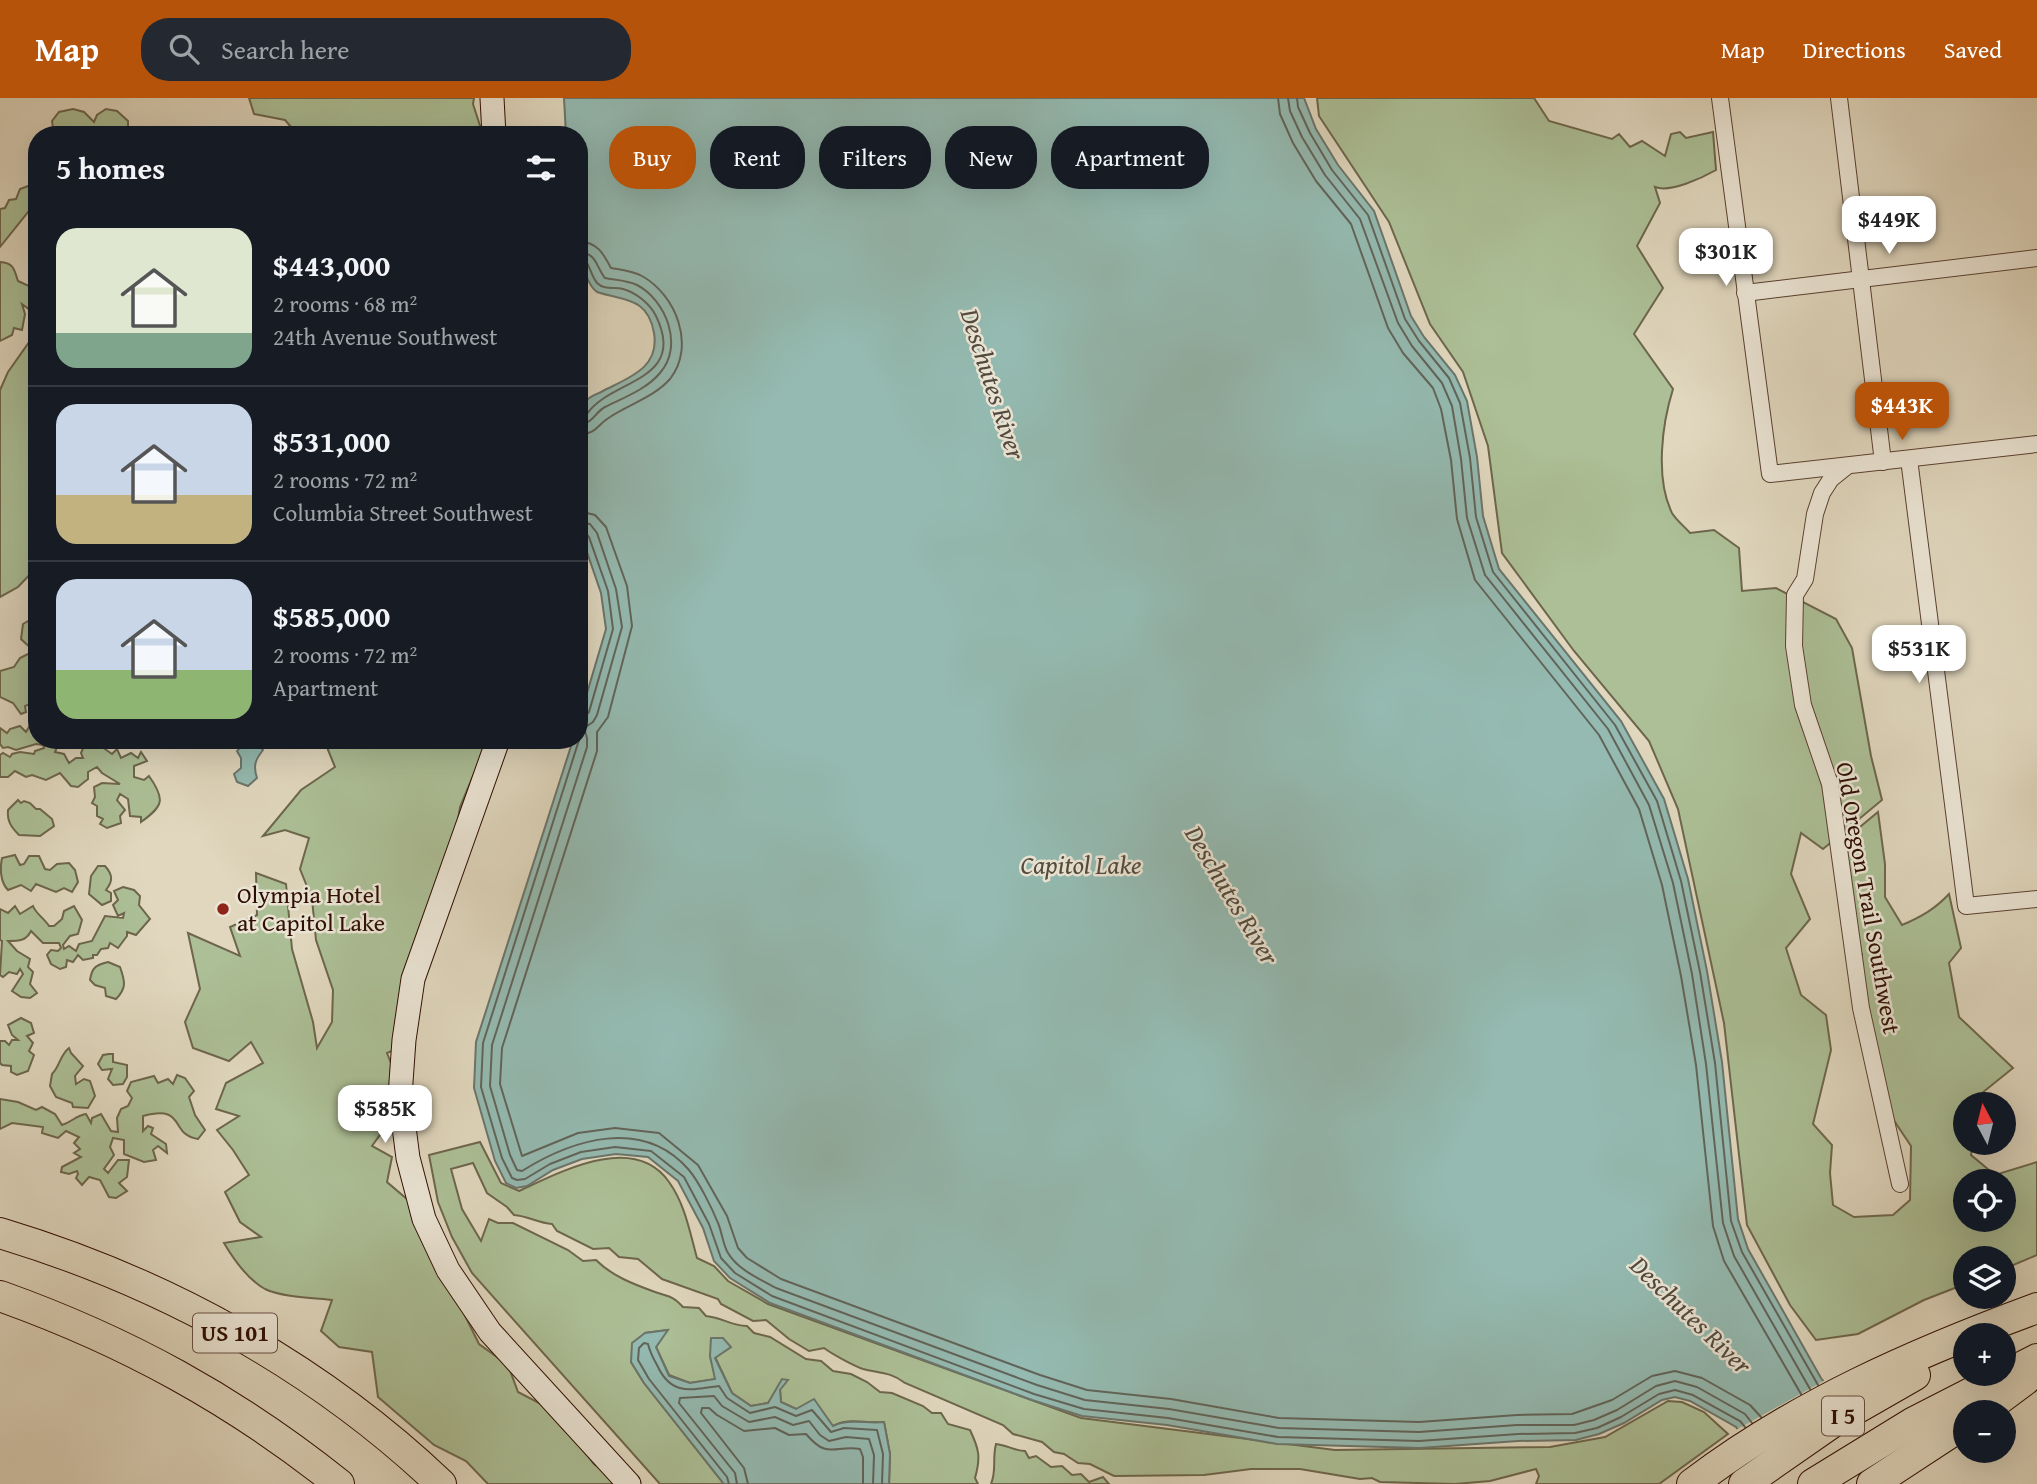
<!DOCTYPE html>
<meta charset="utf-8">
<style>
body{margin:0;font-family:"Gentium Book Plus",serif;background:#242831;color:#f1f3f6;height:100vh;display:flex;flex-direction:column;font-size:26px;white-space:nowrap}
*{box-sizing:border-box;margin:0}
p{font-size:23px;color:#9ea1a6}
.icon{flex:none;width:38px;height:38px;fill:none;stroke:currentColor;stroke-width:2;stroke-linecap:round;stroke-linejoin:round}
.map{position:relative;flex:1;overflow:hidden}
.side{position:absolute;left:28px;top:28px;width:560px;height:623px;display:flex;flex-direction:column;background:#171b24;border-radius:28px;box-shadow:0 7px 28px #0002}
.side>*{flex:none}
.guide{position:absolute;left:609px;top:28px;width:665px;height:63px;display:flex;gap:14px}
.needle{width:46px;rotate:353deg}
.fabs{position:absolute;left:1953px;top:994px;display:grid;gap:14px}
.fabs a{display:grid;place-items:center;width:63px;height:63px;border-radius:50%;background:#171b24;box-shadow:0 7px 28px #0002;font-size:35px}
.price{position:absolute;translate:-50% -60px;padding:0 16px;border-radius:14px;background:#fff;color:#222;font-size:23px;line-height:46px;filter:drop-shadow(0 2px 4px #0008)}
.price::after{content:'';position:absolute;left:50%;top:42px;width:21px;height:16px;margin-left:-10px;background:inherit;clip-path:polygon(0 0,100% 0,50% 100%)}
.price.current{background:#b45309;color:#fff}
ul{padding:0;list-style:none}
li{display:flex;align-items:center;gap:21px;height:175px;padding:0 28px}
li+li{border-top:2px solid #363941}
li span{display:grid;place-items:center;flex:none;width:196px;height:140px;border-radius:21px;color:#555}
li>.icon{margin-inline-start:auto}
span .icon{width:84px;height:84px;fill:#fffc;stroke-width:1}
li b{font-size:30px}
h2{display:flex;justify-content:space-between;align-items:center;height:84px;padding:0 28px;font-size:30px}
.chip{padding:0 24px;border-radius:28px;background:#171b24;box-shadow:0 7px 28px #0002;font-size:24px;line-height:63px}
.chip.current{background:#b45309;color:#fff}
header{display:flex;align-items:center;gap:42px;box-sizing:border-box;height:98px;padding:0 35px;background:#b45309;color:#fff}
header strong{font-size:33px}
nav{display:flex;gap:38px;margin-inline-start:auto;font-size:24px}
.search{width:490px;height:63px;background:#242831;display:flex;align-items:center;gap:18px;box-sizing:border-box;padding:0 24px;border-radius:28px;color:#9ea1a6;font-size:26px}
.map>svg:first-child{display:block}
</style>
<header>
<strong>Map</strong>
<div class="search"><svg class="icon" aria-label="search" viewBox="0 0 24 24"><circle cx="10" cy="10" r="6"/><path d="M15 15l6 6"/></svg>Search here</div>
<nav><a>Map</a><a>Directions</a><a>Saved</a></nav>
</header>
<div class="map">
<svg width="2037" height="1386" viewBox="0 0 2037 1386">
<rect width="100%" height="100%" fill="#e0d7be"/>
<filter id="stains"><feTurbulence type="fractalNoise" baseFrequency=".00286" numOctaves="4"/><feColorMatrix values="0 0 0 0 .2 0 0 0 0 .09 0 0 0 0 .02 0 0 0 .5 -.17"/></filter>
<radialGradient id="worn" r=".72"><stop offset=".6" stop-color="#630" stop-opacity="0"/><stop offset="1" stop-color="#630" stop-opacity=".3"/></radialGradient>
<g fill="#acbf96" stroke="#6d664c" stroke-width="2" fill-rule="evenodd">
<polygon points="249,0 474,0 473,6 483,37 298,37 285,22 254,16"/>
<path d="M 1317,0 L 1534,0 L 1549,23 L 1612,41 L 1619,36 L 1630,49 L 1642,43 L 1665,58 L 1671,36 L 1680,34 L 1686,40 L 1713,34 L 1716,72 C 1702,80 1670,95 1655,89 L 1660,105 L 1637,148 L 1663,190 L 1634,236 L 1673,291 C 1662,326 1655,380 1672,415 C 1676,422 1685,429 1690,435 L 1714,432 L 1739,450 L 1742,493 L 1776,490 L 1836,521 L 1852,550 L 1871,658 L 1882,702 L 1823,751 L 1801,735 L 1791,776 L 1810,821 L 1786,850 L 1801,897 L 1826,917 L 1831,952 L 1813,1026 L 1832,1047 L 1830,1075 L 1833,1107 L 1854,1119 L 1893,1117 L 1910,1102 L 1911,1048 L 1883,1006 L 1861,873 L 1862,856 L 1849,850 L 1842,770 L 1849,738 L 1878,714 L 1885,766 L 1885,799 L 1902,827 C 1921,819 1935,811 1949,796 L 1961,850 L 1949,865 L 1959,919 L 2013,970 L 1982,995 L 1980,1006 L 1965,1006 L 1965,1045 L 1973,1045 L 1971,1057 L 1995,1077 L 2037,1064 L 2037,1157 L 2004,1171 L 2004,1160 L 1965,1160 L 1965,1186 L 1924,1202 L 1858,1236 L 1816,1242 L 1790,1207 L 1747,1127 L 1724,925 L 1678,711 L 1649,643 L 1574,553 L 1502,455 L 1488,348 L 1463,274 L 1430,226 L 1389,124 L 1319,18 ZM 1965,1083 L 2004,1083 L 2004,1122 L 1965,1122 Z"/>
<polygon points="73,11 84,14 94,24 97,17 106,11 117,13 128,23 128,30 125,37 97,37 94,32 91,34 84,32 81,37 54,37 52,23 59,14"/>
<polygon points="31,87 37,92 37,103 0,149 0,111 5,110 9,102 16,101 20,91"/>
<path d="M 0,164 C 14,165 14,171 18,183 L 29,188 L 34,196 L 33,201 L 37,204 L 35,210 L 30,212 L 22,206 L 25,216 L 22,232 L 14,230 L 12,237 L 0,243 Z"/>
<polygon points="37,233 37,469 18,489 0,499 0,292 8,274"/>
<polygon points="37,518 37,603 25,608 26,614 21,616 13,605 0,599 0,573 14,569 20,560 34,553 21,541 23,526"/>
<path d="M 20,628 L 26,634 L 29,629 L 37,628 L 37,642 L 60,642 L 55,654 L 64,656 L 69,665 L 76,660 L 83,660 L 81,655 L 86,643 L 95,644 L 112,656 L 117,651 L 121,660 L 131,655 L 138,660 L 141,654 L 147,663 L 134,668 L 134,679 L 144,682 L 149,678 C 166,702 163,708 141,724 L 141,719 L 130,718 L 128,701 L 120,696 L 117,702 L 125,712 L 120,718 L 121,725 L 107,730 L 100,726 L 103,721 L 97,718 L 97,708 L 92,705 L 95,699 L 94,689 L 102,685 L 120,686 L 102,675 L 97,669 L 88,674 L 88,681 L 78,689 L 71,688 L 60,675 L 46,682 L 32,677 L 26,679 L 15,673 L 8,679 L 0,679 L 0,657 L 3,655 L 10,659 L 12,656 L 20,654 L 34,656 L 35,653 L 44,650 L 43,647 L 36,646 L 16,652 L 8,649 L 3,650 L 0,646 L 0,630 L 7,635 L 10,631 Z"/>
<path d="M 324,642 L 488,642 L 460,709 L 455,740 L 410,945 L 387,955 L 404,998 L 390,1023 L 372,1048 L 392,1059 L 387,1084 L 408,1102 L 479,1246 L 508,1267 L 518,1294 L 543,1307 L 568,1332 L 594,1366 L 621,1386 L 488,1386 L 466,1363 L 434,1347 L 378,1299 L 372,1254 L 339,1249 L 321,1233 L 332,1202 C 313,1200 281,1199 265,1191 C 247,1181 234,1162 224,1145 L 261,1139 L 240,1124 L 225,1094 L 249,1077 L 233,1052 L 217,1032 L 239,1018 L 216,1011 L 226,985 L 263,965 L 251,944 L 229,963 L 193,950 L 185,924 L 200,891 L 188,835 L 240,858 L 230,829 L 257,817 L 256,775 L 286,786 L 292,851 L 313,924 L 317,950 L 332,924 L 333,892 L 316,842 L 312,801 L 300,771 L 309,740 L 285,732 L 263,738 L 301,692 L 335,669 Z"/>
<path d="M 18,702 L 21,705 L 24,703 L 30,705 L 36,711 L 40,711 L 52,721 L 54,728 L 40,738 L 19,737 C 11,729 7,723 8,712 Z"/>
<path d="M 15,757 L 20,767 L 24,766 L 29,758 L 39,758 L 45,771 L 50,772 L 57,766 L 69,765 L 75,772 L 78,784 L 72,794 L 64,790 L 56,794 L 36,786 L 31,793 L 21,787 L 8,792 C 0,784 0,770 2,760 Z"/>
<path d="M 98,768 L 105,768 C 113,777 113,783 106,792 L 111,795 L 111,803 L 102,807 L 89,796 L 91,778 Z"/>
<path d="M 123,789 L 134,792 L 140,798 L 139,807 L 150,821 L 136,837 L 127,834 L 127,838 L 118,850 L 110,845 L 108,850 L 101,851 L 97,857 L 93,857 L 93,860 L 83,862 L 78,857 L 73,864 L 67,862 L 66,869 L 60,871 L 51,866 L 47,857 L 51,852 L 58,853 L 61,850 L 59,845 L 43,845 L 31,833 C 26,843 19,843 8,843 L 17,853 L 30,861 L 28,869 L 33,874 L 30,886 L 37,895 L 30,900 L 21,899 L 12,893 L 23,876 L 20,871 L 17,876 L 9,874 L 3,879 L 0,877 L 2,843 L 0,842 L 0,811 L 8,815 L 15,808 L 20,816 L 33,808 C 36,816 44,820 49,828 L 54,828 L 62,821 L 64,813 L 74,808 L 82,822 L 78,836 L 70,838 L 63,847 L 64,851 L 69,848 L 76,853 L 79,846 L 92,843 L 105,818 L 123,820 L 124,815 L 118,818 L 113,807 L 118,802 L 114,793 Z"/>
<path d="M 108,864 L 120,869 C 125,883 127,890 116,901 L 106,898 L 105,890 L 95,887 L 90,882 C 92,869 96,867 108,864 Z"/>
<polygon points="21,920 31,925 34,935 27,938 33,945 29,953 34,957 28,973 17,977 11,974 11,968 2,967 0,965 0,943 5,943 9,947 12,942 18,942 12,937 8,927"/>
<path d="M 69,950 L 71,955 L 83,968 L 75,978 L 76,986 L 84,981 L 90,983 L 95,998 L 88,1010 L 73,1009 L 72,1005 L 56,999 L 50,988 L 52,976 C 60,968 60,957 69,950 Z"/>
<polygon points="109,956 113,956 113,964 127,967 127,979 123,986 113,987 108,981 112,971 102,972 98,966 103,957"/>
<path d="M 177,977 L 185,980 L 194,993 L 189,999 L 195,1017 L 205,1032 L 198,1041 C 169,1037 187,1006 143,1018 L 143,1033 L 148,1028 L 153,1030 L 151,1036 L 166,1046 L 167,1055 L 158,1048 L 153,1052 L 156,1062 L 144,1064 L 124,1056 L 124,1042 L 113,1040 L 110,1049 L 114,1057 L 104,1071 L 108,1075 L 118,1062 L 129,1062 L 127,1079 L 119,1085 L 127,1093 L 116,1100 L 109,1099 L 100,1082 L 89,1079 L 82,1087 L 76,1080 L 78,1076 L 77,1073 L 69,1076 L 61,1074 L 62,1069 L 81,1059 L 74,1055 L 80,1051 L 74,1045 L 79,1039 L 66,1033 L 58,1040 L 42,1035 L 43,1029 L 12,1025 L 0,1031 L 0,1001 L 18,1004 L 36,1012 L 42,1009 L 55,1016 L 62,1027 C 72,1024 75,1018 86,1016 L 91,1025 L 92,1020 L 101,1016 L 111,1033 L 118,1034 L 117,1020 L 121,1011 L 128,1008 L 132,1000 L 127,993 L 131,984 L 154,978 L 158,985 L 168,981 L 173,986 Z"/>
<path d="M 480,1044 L 501,1085 L 519,1093 C 560,1074 634,1034 669,1084 C 685,1106 690,1135 697,1160 L 714,1168 L 728,1183 L 768,1206 L 1081,1320 L 1335,1352 L 1550,1349 L 1605,1339 L 1668,1303 L 1682,1304 L 1704,1314 L 1728,1336 L 1659,1386 L 1536,1386 L 1539,1378 L 1536,1371 L 1490,1383 L 1455,1386 L 1380,1384 L 1372,1380 L 1360,1381 L 1300,1371 L 1251,1371 L 1204,1377 L 1114,1378 L 1090,1366 L 1078,1365 L 1064,1356 L 1054,1354 L 1042,1344 L 1013,1336 L 1003,1327 L 905,1285 C 891,1274 879,1275 863,1271 C 854,1268 832,1256 824,1250 L 809,1253 L 789,1241 L 766,1222 L 753,1223 L 721,1206 L 718,1201 L 662,1181 L 638,1161 L 619,1159 L 609,1150 L 593,1151 L 557,1133 L 552,1126 C 538,1125 528,1118 514,1117 L 507,1109 L 487,1095 L 473,1065 L 451,1071 L 462,1111 L 481,1143 L 489,1121 L 498,1125 L 513,1125 L 568,1152 L 583,1163 L 596,1162 C 612,1178 633,1186 655,1194 C 669,1199 672,1197 683,1209 L 699,1210 L 706,1218 C 724,1220 729,1227 747,1228 L 754,1235 L 770,1239 L 806,1261 L 821,1263 L 833,1273 L 851,1276 L 867,1284 L 880,1294 L 892,1295 L 923,1308 L 932,1315 L 941,1315 L 948,1326 L 970,1332 C 979,1351 981,1359 975,1380 L 978,1386 L 889,1386 L 890,1356 L 884,1324 C 866,1326 848,1319 833,1328 L 781,1304 L 780,1292 L 768,1305 L 751,1308 L 732,1295 L 715,1259 L 731,1249 L 710,1258 L 716,1281 L 690,1285 L 669,1277 L 656,1249 L 667,1232 L 645,1235 L 631,1264 L 644,1285 L 724,1386 L 660,1386 L 472,1175 L 452,1139 L 438,1104 L 429,1057 Z"/>
<path d="M 996,1346 C 1007,1347 1015,1353 1025,1353 L 1029,1360 L 1036,1358 L 1051,1369 L 1062,1368 L 1072,1377 L 1081,1376 L 1089,1384 L 1103,1379 L 1109,1386 L 991,1386 C 997,1371 992,1362 996,1346 Z"/>
</g>
<g fill="#94bab1" stroke="#6b756b" stroke-width="2">
<path d="M 564,0 L 1304,0 L 1316,31 L 1338,67 L 1374,113 L 1411,218 L 1424,239 L 1455,277 L 1467,303 L 1477,359 L 1483,418 L 1499,471 L 1621,623 L 1664,701 L 1688,781 L 1707,873 L 1722,964 L 1738,1121 L 1748,1151 L 1821,1280 L 1905,1386 L 1776,1386 L 1736,1329 L 1690,1303 L 1675,1299 L 1662,1302 L 1624,1325 L 1599,1336 L 1576,1342 L 1518,1343 L 1420,1350 L 1277,1346 L 1167,1327 L 1082,1318 L 1032,1302 L 770,1205 L 730,1180 L 714,1163 L 703,1130 L 678,1083 L 648,1059 L 616,1056 L 582,1061 L 553,1072 L 527,1088 L 516,1090 L 506,1085 L 495,1063 L 474,990 L 476,944 L 573,642 L 579,642 L 579,622 L 606,531 L 601,495 L 579,431 L 579,316 C 581,312 584,305 587,302 C 590,298 597,296 601,294 C 627,280 660,271 654,235 C 648,199 624,203 597,194 C 570,174 579,71 579,37 L 566,37 Z"/>
<path d="M 244,645 L 256,645 L 263,652 C 255,662 253,668 257,680 L 248,688 L 237,684 L 234,676 L 241,670 L 241,660 L 237,653 Z"/>
<path d="M 668,1232 L 656,1249 L 669,1278 L 690,1285 L 715,1281 L 710,1258 L 711,1240 L 723,1240 L 731,1249 L 715,1260 L 732,1295 L 751,1308 L 768,1305 L 782,1281 L 788,1282 L 780,1292 L 781,1304 L 796,1311 L 814,1301 L 833,1328 C 848,1320 866,1326 884,1324 L 890,1356 L 889,1386 L 724,1386 L 644,1285 L 631,1264 L 632,1245 L 645,1235 Z"/>
</g>
<polygon fill="#e0d7be" points="1827,1281 1908,1384 1909,1386 1772,1386 1734,1333"/>
<g fill="none" stroke-linecap="round" stroke-linejoin="round">
<g stroke="#61645a" stroke-width="2">
<polyline points="1278,0 1280,16 1293,45 1316,83 1351,126 1388,230 1403,255 1433,290 1441,311 1451,362 1457,421 1475,482 1599,637 1639,711 1662,787 1681,878 1696,967 1713,1128 1724,1163 1801,1296"/>
<polyline points="1288,0 1290,13 1302,39 1325,77 1360,121 1398,225 1412,248 1442,285 1452,308 1461,361 1467,420 1485,477 1608,631 1649,707 1673,785 1692,876 1706,966 1723,1125 1734,1158 1810,1291"/>
<polyline points="1297,0 1298,9 1310,35 1332,72 1368,117 1405,221 1419,243 1449,280 1460,305 1470,360 1476,419 1493,474 1615,627 1657,703 1681,783 1700,874 1715,965 1731,1123 1742,1154 1818,1287"/>
<path d="M 579,143 C 598,145 603,155 611,170 C 622,172 633,173 642,178 C 676,197 696,248 670,281 C 654,299 630,306 610,319 C 598,326 596,336 579,337"/>
<path d="M 579,154 C 597,155 596,169 605,180 C 615,182 627,182 637,187 C 666,202 684,248 660,275 C 647,291 623,300 605,309 C 594,315 593,326 579,326"/>
<path d="M 579,163 L 587,165 C 591,172 592,179 597,185 C 604,192 614,189 623,191 C 637,195 650,206 656,218 C 688,284 610,281 587,316 L 579,318"/>
<polyline points="579,413 595,417 606,429 627,488 632,528 608,619 597,634 597,653 502,950 500,986 522,1058 578,1035 615,1030 659,1035 698,1067 727,1118 738,1150 747,1160 781,1181 1040,1277 1087,1292 1171,1301 1279,1320 1419,1324 1517,1317 1572,1316 1612,1302 1652,1278 1675,1273 1702,1280 1750,1307 1761,1319"/>
<path d="M 579,424 L 590,426 L 597,435 L 616,491 L 622,529 L 597,617 L 593,624 L 584,630 L 587,640 L 587,649 L 492,947 L 490,988 L 510,1057 L 517,1072 L 522,1073 C 573,1041 643,1019 689,1072 C 699,1084 712,1110 718,1125 C 722,1134 723,1147 728,1155 C 738,1172 760,1181 776,1190 L 1037,1287 L 1085,1302 L 1169,1311 L 1279,1330 L 1419,1334 L 1517,1327 L 1574,1327 L 1594,1322 L 1617,1312 L 1656,1288 L 1675,1283 L 1697,1289 L 1745,1316 L 1752,1325"/>
<polyline points="579,433 585,434 589,439 608,493 613,531 589,614 585,618 579,619"/>
<polyline points="579,642 483,945 481,989 502,1060 512,1080 517,1082 525,1081 550,1066 581,1054 615,1049 651,1053 684,1079 709,1126 721,1160 735,1175 772,1198 1034,1296 1084,1311 1168,1320 1278,1339 1419,1343 1518,1336 1575,1335 1597,1330 1621,1319 1659,1296 1675,1292 1693,1297 1740,1323 1745,1329"/>
<path d="M 729,1386 L 727,1379 L 649,1281 L 638,1262 L 639,1250 L 644,1245 L 648,1246 C 650,1254 653,1260 657,1267 C 671,1298 690,1292 719,1288 L 727,1300 L 750,1315 L 775,1309 L 796,1318 L 812,1312 L 831,1334 L 844,1330 L 877,1332 L 883,1356 L 882,1386"/>
<polyline points="737,1386 735,1375 679,1305 680,1300 714,1298 722,1308 749,1324 775,1319 793,1327 809,1323 820,1337 829,1343 846,1339 869,1341 874,1357 873,1386"/>
<path d="M 748,1386 L 744,1370 L 701,1315 L 702,1310 L 709,1310 L 717,1317 L 744,1333 L 775,1330 L 789,1337 L 806,1336 C 828,1362 834,1347 860,1351 L 863,1359 L 863,1386"/>
</g>
<defs>
<g id="street">
<polyline points="1720,0 1770,376 2037,346"/>
<polyline points="1839,0 1883,364"/>
<polyline points="1745,195 2037,160"/>
<polyline points="1909,361 1966,808 2037,801"/>
<polyline points="1846,369 1831,381 1822,395 1815,416 1805,481 1795,497 1794,548 1803,607 1830,686 1861,910 1900,1086"/>
</g>
<g id="secondary">
<polyline points="492,0 494,37"/>
<polyline points="498,642 413,881 404,942 400,998 408,1060 424,1121 448,1172 490,1234 629,1386"/>
</g>
<g id="highway">
<path d="M 0,1135 C 163,1184 317,1268 441,1386"/>
<path d="M 0,1198 C 126,1243 234,1302 339,1386"/>
<polyline points="1982,1314 2025,1282"/>
<path d="M 1692,1386 C 1796,1307 1915,1255 2037,1210"/>
<polyline points="1744,1386 1833,1324 1915,1277"/>
<polyline points="1813,1386 1914,1324 2037,1261"/>
<polyline points="1872,1386 1965,1325"/>
</g>
</defs>
<use href="#street" stroke="#5a4031" stroke-width="18"/>
<use href="#secondary" stroke="#2e0d02" stroke-width="25"/>
<use href="#highway" stroke="#2e0d02" stroke-width="32"/>
<use href="#street" stroke="#ebe5d5" stroke-width="16"/>
<use href="#secondary" stroke="#ebe5d5" stroke-width="23"/>
<use href="#highway" stroke="#e0d7be" stroke-width="30"/>
</g>
<circle fill="#8f2418" stroke="#ebe5d5" stroke-width="2.5" cx="223" cy="811" r="7"/>
<g text-anchor="middle" stroke-width="5" stroke-linejoin="round" paint-order="stroke">
<g fill="#ebe5d5" stroke="#674e41" stroke-width="2">
<rect x="193" y="1215.5" width="84" height="39" rx="5"/>
<rect x="1822" y="1298.5" width="42" height="39" rx="5"/>
</g>
<g font-size="23" font-weight="bold" fill="#2e0d02">
<text x="235" y="1243">US 101</text>
<text x="1843" y="1326">I 5</text>
</g>
<g font-size="24" fill="#2e0d02" stroke="#ebe5d5" text-anchor="start">
<text x="237" y="805">Olympia Hotel<tspan x="237" dy="28">at Capitol Lake</tspan></text>
</g>
<g font-size="24" fill="#2e0d02" stroke="#ebe5d5">
<text transform="translate(1868 800) rotate(80)" y="8">Old Oregon Trail Southwest</text>
</g>
<g font-size="26" font-style="italic" fill="#524a3f" stroke="#ebe5d5">
<text transform="translate(993 286) rotate(72)" y="9">Deschutes River</text>
<text x="1081" y="776">Capitol Lake</text>
<text transform="translate(1232 797) rotate(59)" y="9">Deschutes River</text>
<text transform="translate(1691 1217) rotate(44)" y="9">Deschutes River</text>
</g>
</g>
<rect width="100%" height="100%" filter="url(#stains)"/>
<rect width="100%" height="100%" fill="url(#worn)"/>
</svg>
<div class="fabs">
<a><svg class="needle" viewBox="-14 -14 28 28"><path d="M0-13l5 13h-10z" fill="#e53935"/><path d="M0 13l5-13h-10z" fill="#9ea1a6"/></svg></a>
<a><svg class="icon" aria-label="locate" viewBox="0 0 24 24"><circle cx="12" cy="12" r="6"/><path d="M12 2v4M12 18v4M2 12h4M18 12h4"/></svg></a>
<a><svg class="icon" aria-label="layers" viewBox="0 0 24 24"><path d="M12 4l9 5-9 5-9-5zM3 14l9 5 9-5"/></svg></a>
<a>+</a>
<a>−</a>
</div>
<b class="price" style="left:1889px;top:158px">$449K</b>
<b class="price" style="left:1726px;top:190px">$301K</b>
<b class="price current" style="left:1902px;top:344px">$443K</b>
<b class="price" style="left:1919px;top:587px">$531K</b>
<b class="price" style="left:385px;top:1047px">$585K</b>
<div class="guide">
<a class="chip current">Buy</a>
<a class="chip">Rent</a>
<a class="chip">Filters</a>
<a class="chip">New</a>
<a class="chip">Apartment</a>
</div>
<section class="side">
<h2>5 homes<svg class="icon" aria-label="filters" viewBox="0 0 24 24"><path d="M4 7h16M4 17h16"/><circle cx="9" cy="7" r="2"/><circle cx="15" cy="17" r="2"/></svg></h2>
<ul>
<li><span style="background:linear-gradient(#dfe7d0 75%,#7fa58c 0)"><svg class="icon" aria-label="home" viewBox="0 0 24 24"><path d="M3 11l9-7 9 7M6 9v11h12V9"/></svg></span><div><b>$443,000</b><p>2 rooms · 68 m²</p><p>24th Avenue Southwest</p></div></li>
<li><span style="background:linear-gradient(#c9d6e8 65%,#c2b280 0)"><svg class="icon" aria-label="home" viewBox="0 0 24 24"><path d="M3 11l9-7 9 7M6 9v11h12V9"/></svg></span><div><b>$531,000</b><p>2 rooms · 72 m²</p><p>Columbia Street Southwest</p></div></li>
<li><span style="background:linear-gradient(#c9d6e8 65%,#8fb573 0)"><svg class="icon" aria-label="home" viewBox="0 0 24 24"><path d="M3 11l9-7 9 7M6 9v11h12V9"/></svg></span><div><b>$585,000</b><p>2 rooms · 72 m²</p><p>Apartment</p></div></li>
</ul>
</section>
</div>
